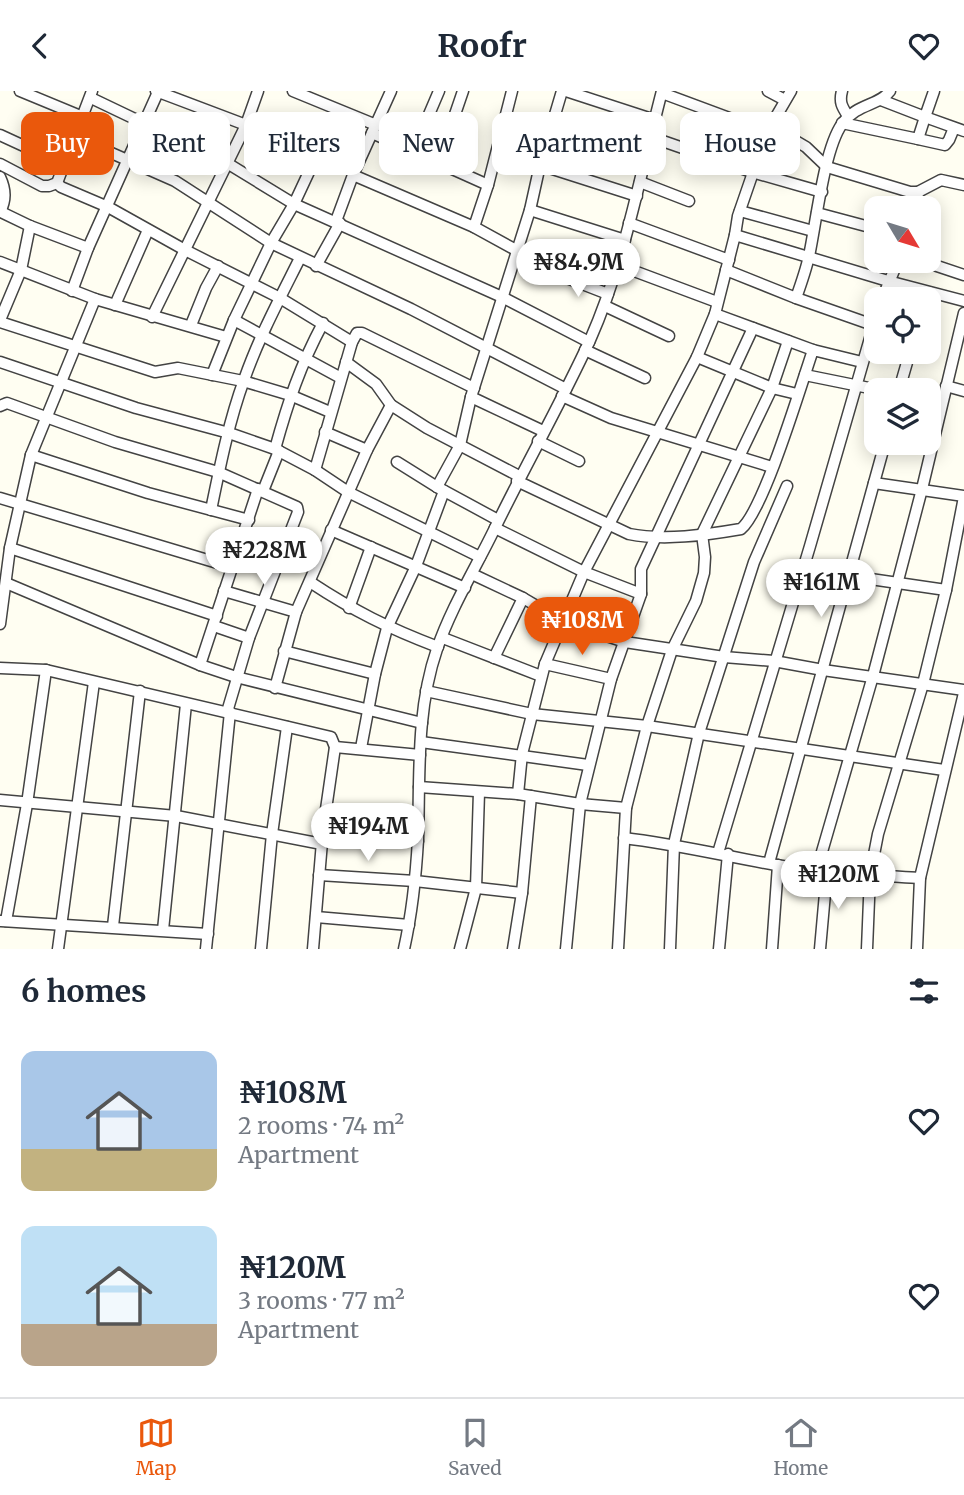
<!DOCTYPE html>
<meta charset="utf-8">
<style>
body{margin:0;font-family:Merriweather,serif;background:#f6f6f7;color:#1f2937;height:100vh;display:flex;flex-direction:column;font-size:26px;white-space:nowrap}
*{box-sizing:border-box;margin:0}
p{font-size:23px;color:#747a83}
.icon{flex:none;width:38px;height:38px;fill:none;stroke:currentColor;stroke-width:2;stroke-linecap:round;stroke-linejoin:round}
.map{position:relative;height:858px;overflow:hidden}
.details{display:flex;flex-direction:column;background:#fff;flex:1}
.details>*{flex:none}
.hud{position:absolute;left:21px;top:21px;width:922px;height:63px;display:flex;gap:14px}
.needle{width:46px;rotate:128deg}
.controls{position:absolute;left:864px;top:105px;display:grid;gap:14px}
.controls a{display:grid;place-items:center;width:77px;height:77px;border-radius:14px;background:#fff;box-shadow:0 4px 18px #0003;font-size:35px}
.price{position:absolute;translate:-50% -60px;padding:0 16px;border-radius:24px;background:#fff;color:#222;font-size:23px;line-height:46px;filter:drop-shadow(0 2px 4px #0008)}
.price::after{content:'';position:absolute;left:50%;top:42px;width:21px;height:16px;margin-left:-10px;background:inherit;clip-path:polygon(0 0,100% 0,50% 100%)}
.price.current{background:#ea580c;color:#fff}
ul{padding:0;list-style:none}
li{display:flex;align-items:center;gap:21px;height:175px;padding:0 21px}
li span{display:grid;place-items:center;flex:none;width:196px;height:140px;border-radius:14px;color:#555}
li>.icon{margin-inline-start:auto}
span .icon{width:84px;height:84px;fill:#fffc;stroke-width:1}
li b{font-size:30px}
h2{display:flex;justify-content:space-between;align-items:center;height:84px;padding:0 21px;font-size:30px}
.tag{padding:0 24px;border-radius:14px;background:#fff;box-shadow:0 4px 18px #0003;font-size:24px;line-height:63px}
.tag.current{background:#ea580c;color:#fff}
header{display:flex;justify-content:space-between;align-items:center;height:91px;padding:0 21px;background:#fff;font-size:32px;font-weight:700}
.tab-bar{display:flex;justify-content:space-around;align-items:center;height:98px;border-top:2px solid #e0e1e3;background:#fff;font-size:19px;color:#747a83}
.tab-bar a{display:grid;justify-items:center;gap:4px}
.tab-bar .current{color:#ea580c}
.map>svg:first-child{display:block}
</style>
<header><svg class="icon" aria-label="back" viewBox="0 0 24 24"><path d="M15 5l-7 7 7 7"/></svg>Roofr<svg class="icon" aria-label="heart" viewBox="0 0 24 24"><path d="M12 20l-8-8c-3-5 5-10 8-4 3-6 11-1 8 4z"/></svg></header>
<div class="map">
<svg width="964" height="858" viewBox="0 0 964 858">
<rect width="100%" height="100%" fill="#fffef2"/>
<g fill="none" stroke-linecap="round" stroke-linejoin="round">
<defs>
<g id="minor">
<polyline points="20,0 83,26"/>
<polyline points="156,0 246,34 315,64 315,68 294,113 271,152 234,229 212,284"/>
<polyline points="293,0 376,34"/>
<polyline points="566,0 655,29"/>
<polyline points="768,0 785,9"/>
<path d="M 842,0 C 839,11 842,16 848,25"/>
<polyline points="662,2 767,41 738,125 735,144"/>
<polyline points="91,7 227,72 294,113 502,206 589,251"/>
<polyline points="881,9 925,26 934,0"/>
<polyline points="774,31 789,46 806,56 827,76 910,101 918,101 941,89 964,94"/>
<polyline points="842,32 918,48 925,26 964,40"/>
<polyline points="551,34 646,66"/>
<polyline points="451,35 463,0"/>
<polyline points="770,36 791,0"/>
<polyline points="372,42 488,94"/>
<polyline points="0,44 63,73"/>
<polyline points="75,46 175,90 271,152 411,218 566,298"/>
<polyline points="651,46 752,81 822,101"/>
<polyline points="918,48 945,54 949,49 954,37"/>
<polyline points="413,61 439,0"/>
<polyline points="0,73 42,95 49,95 57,92"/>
<polyline points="540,74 637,105"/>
<polyline points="353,84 474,136 516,159"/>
<path d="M 0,86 C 6,99 6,109 0,121"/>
<polyline points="640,91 689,110"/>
<polyline points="57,92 61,96 108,116 185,159 280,207 352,251"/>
<polyline points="57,92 92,0"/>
<polyline points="916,117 918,101"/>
<polyline points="530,119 625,149"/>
<polyline points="740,120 813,140"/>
<polyline points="1,121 30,135 88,157"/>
<polyline points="817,122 877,138"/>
<polyline points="336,130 353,84 391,0"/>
<polyline points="629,132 729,169"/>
<polyline points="474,136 488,94 512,0"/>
<polyline points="922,170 964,184"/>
<polyline points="0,171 95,208 226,246"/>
<polyline points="618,174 717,211"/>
<polyline points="316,175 340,132"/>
<polyline points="726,179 796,207 873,234"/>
<polyline points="559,184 608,203"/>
<polyline points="72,200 88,157 158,1"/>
<path d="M 796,207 C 801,193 806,179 809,165 C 816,133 824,58 842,33 C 857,12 879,15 890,0"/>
<polyline points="882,208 898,170"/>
<polyline points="115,214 148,139"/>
<polyline points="605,215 669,245"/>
<polyline points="715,223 735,144 888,190 964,210"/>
<polyline points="152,226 246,34 258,0"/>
<polyline points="0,229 21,179 30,135"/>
<polyline points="234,229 341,287"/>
<polyline points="0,231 155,281 178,277 243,290 290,304 330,321"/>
<polyline points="191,234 206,197 218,175"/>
<polyline points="585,259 645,287"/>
<polyline points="697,266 772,297 797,303"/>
<polyline points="0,271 136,317 229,342 275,358 315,379 348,401 480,466"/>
<polyline points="346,271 376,293 391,314 427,337 519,385"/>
<polyline points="805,284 879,299"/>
<polyline points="946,295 964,300"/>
<polyline points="899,299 910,261"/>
<polyline points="562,305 611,327 772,376"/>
<polyline points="471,306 543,340"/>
<polyline points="0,315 7,312 115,351 218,381 297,416 298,421 249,547 227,621"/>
<polyline points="325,341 367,359"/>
<polyline points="538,350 579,370"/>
<path d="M 275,358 C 288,311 300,275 323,232"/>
<polyline points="31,364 148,402 249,429"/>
<polyline points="397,371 437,396 498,429"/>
<polyline points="315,379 352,251 357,242 362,242 474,297"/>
<path d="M 517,390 L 629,443 C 664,450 706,444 741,438 C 764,419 801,294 813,259 L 862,271"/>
<polyline points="874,392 964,405"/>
<polyline points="437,396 460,354 471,306 530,119 540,74 562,0"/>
<polyline points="263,400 279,360"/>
<polyline points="0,407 231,476"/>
<path d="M 211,419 C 220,375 229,330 244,289 C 259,246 280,207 300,167"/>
<polyline points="495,437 584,481 641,503"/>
<polyline points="331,439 465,497"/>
<polyline points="10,457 217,525"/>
<polyline points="802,478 946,499"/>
<polyline points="472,483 523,507 564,531 625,551 724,566 774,570 823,579 964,599"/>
<path d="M 310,491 C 354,520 388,537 438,556"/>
<polyline points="6,492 200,574 236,586 422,632"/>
<polyline points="224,500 296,521"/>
<polyline points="349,517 371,456"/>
<polyline points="0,533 10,457 31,364 95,208"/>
<polyline points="214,535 249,547"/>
<polyline points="443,547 541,585"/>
<polyline points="284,560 375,583"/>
<polyline points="494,567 523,507"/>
<polyline points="545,573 611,588"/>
<polyline points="200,574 258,398"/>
<polyline points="0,577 46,579 331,646 335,656 323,739 313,858"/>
<polyline points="275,597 296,521 367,359 391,314"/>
<polyline points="426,600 532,623 647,635 944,679"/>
<polyline points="421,651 588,674"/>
<polyline points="335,656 420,664"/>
<polyline points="361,657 375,583 387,537 416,475 444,400"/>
<polyline points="419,696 518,703 580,713 626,717"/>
<polyline points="518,703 522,663 545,573 584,481 697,266 715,223 813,259"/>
<polyline points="0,709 176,725 322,753"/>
<polyline points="323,739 418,750"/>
<path d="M 624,747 C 675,753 725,765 776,774 C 823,782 872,784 920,787"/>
<polyline points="718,762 810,455 877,223"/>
<polyline points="769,772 885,352"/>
<polyline points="817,778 873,585 922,398 964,222"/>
<polyline points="319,784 415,790 522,802"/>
<polyline points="316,826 409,834"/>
<polyline points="1,830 208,843"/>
<polyline points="6,830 27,713 46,579"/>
<polyline points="113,835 140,600"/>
<polyline points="163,839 186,613"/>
<polyline points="58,858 94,591"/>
<polyline points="206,858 230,621"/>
<polyline points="261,858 272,743 287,636"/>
<path d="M 404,858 C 412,822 416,785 418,748 C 420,684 416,619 437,558 C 451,517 475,478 494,439 C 525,375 560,314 590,249 C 625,170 640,84 662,0"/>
<polyline points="460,858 476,797 479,701"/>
<polyline points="513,858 522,802 531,705"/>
<polyline points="566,858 580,713 611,588 641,503 641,478 753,237"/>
<polyline points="618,858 626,717 647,635 672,559 696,510 704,482 705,466 702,443 772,297 788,250"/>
<polyline points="670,858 674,753 699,642 754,471 787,395"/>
<polyline points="719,858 728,763"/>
<polyline points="772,858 778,774"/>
<polyline points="820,858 827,780"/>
<polyline points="867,858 870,784 878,743 923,593 946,499 964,406"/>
<polyline points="917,858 920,787 964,602"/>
</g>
</defs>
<use href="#minor" stroke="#434343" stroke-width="13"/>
<use href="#minor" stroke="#fff" stroke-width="10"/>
</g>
</svg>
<div class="controls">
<a><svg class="needle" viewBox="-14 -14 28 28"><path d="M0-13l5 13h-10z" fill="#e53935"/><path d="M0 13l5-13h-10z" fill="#747a83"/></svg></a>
<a><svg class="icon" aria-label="locate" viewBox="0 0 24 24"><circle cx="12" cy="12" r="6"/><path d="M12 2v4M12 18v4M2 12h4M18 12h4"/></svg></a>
<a><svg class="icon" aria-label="layers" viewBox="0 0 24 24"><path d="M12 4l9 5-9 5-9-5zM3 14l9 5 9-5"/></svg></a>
</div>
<b class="price" style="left:578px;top:208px">₦84.9M</b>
<b class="price" style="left:264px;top:496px">₦228M</b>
<b class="price" style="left:821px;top:528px">₦161M</b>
<b class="price current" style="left:582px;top:566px">₦108M</b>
<b class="price" style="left:368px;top:772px">₦194M</b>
<b class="price" style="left:838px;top:820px">₦120M</b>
<div class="hud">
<a class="tag current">Buy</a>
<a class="tag">Rent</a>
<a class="tag">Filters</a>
<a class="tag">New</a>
<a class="tag">Apartment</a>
<a class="tag">House</a>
</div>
</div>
<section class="details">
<h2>6 homes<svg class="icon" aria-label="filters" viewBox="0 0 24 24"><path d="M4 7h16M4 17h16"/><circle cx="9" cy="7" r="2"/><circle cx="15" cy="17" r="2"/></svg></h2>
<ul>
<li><span style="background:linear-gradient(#a9c7e8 70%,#c2b280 0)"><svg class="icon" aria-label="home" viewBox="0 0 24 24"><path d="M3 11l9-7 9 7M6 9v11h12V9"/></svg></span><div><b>₦108M</b><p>2 rooms · 74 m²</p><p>Apartment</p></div><svg class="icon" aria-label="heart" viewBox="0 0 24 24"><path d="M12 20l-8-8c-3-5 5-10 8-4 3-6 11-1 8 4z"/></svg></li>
<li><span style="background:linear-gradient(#bfe0f5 70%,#b9a48a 0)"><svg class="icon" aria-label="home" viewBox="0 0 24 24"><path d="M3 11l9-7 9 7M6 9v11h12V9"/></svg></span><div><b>₦120M</b><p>3 rooms · 77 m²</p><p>Apartment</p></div><svg class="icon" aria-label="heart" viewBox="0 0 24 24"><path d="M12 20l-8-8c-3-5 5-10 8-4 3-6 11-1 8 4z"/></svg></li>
</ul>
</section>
<nav class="tab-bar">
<a class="current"><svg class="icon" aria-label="map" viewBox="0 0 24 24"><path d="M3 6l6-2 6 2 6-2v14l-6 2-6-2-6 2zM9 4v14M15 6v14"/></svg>Map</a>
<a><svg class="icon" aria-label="saved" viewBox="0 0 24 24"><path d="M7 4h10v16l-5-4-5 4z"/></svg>Saved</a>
<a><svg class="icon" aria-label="home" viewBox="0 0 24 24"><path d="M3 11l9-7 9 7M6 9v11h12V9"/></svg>Home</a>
</nav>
